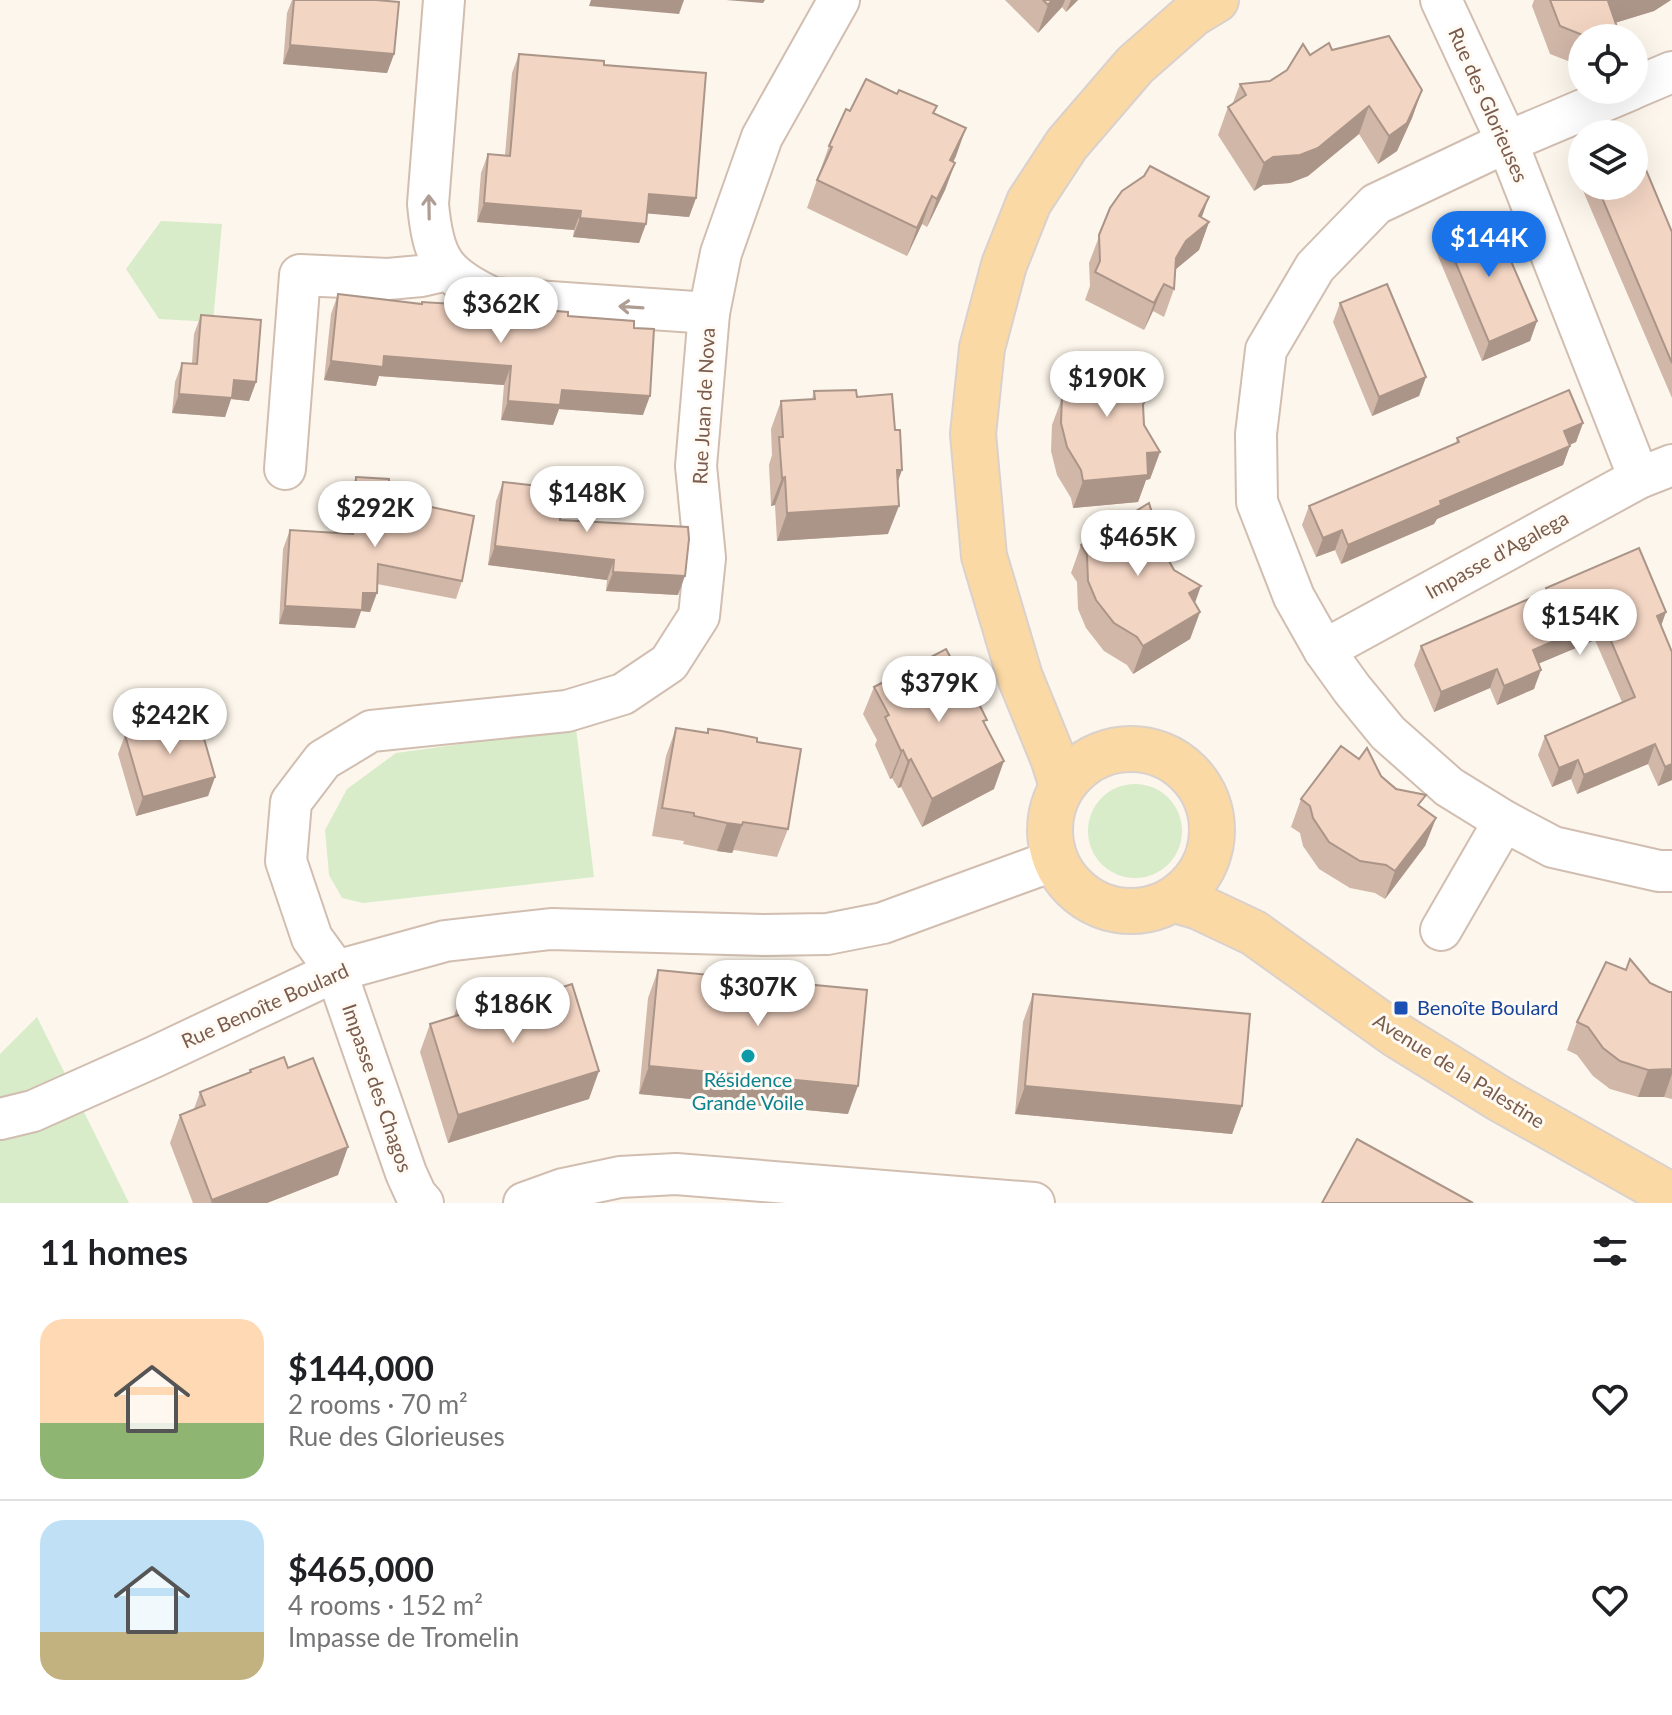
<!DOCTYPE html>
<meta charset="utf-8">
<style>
body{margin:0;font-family:Lato,sans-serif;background:#f2f2f2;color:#202124;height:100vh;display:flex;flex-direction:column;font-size:30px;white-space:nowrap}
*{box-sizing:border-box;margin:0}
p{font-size:26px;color:#757577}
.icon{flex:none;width:44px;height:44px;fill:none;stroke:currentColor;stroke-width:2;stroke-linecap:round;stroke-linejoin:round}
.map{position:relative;height:1203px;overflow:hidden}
.panel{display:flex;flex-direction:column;background:#fff;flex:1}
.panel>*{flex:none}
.fabs{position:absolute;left:1568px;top:24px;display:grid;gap:16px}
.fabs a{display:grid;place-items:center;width:80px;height:80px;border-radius:50%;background:#fff;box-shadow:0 8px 32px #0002;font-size:40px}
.price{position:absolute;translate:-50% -68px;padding:0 18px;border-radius:28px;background:#fff;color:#222;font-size:26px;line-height:52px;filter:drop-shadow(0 2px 4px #0008)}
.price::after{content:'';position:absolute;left:50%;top:48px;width:24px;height:18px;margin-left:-12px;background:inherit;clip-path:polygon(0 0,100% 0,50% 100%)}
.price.selected{background:#1a73e8;color:#fff}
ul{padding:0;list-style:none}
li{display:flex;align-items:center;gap:24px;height:200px;padding:0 40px}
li+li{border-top:2px solid #e0e0e0}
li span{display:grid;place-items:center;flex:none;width:224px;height:160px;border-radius:24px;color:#555}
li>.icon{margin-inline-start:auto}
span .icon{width:96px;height:96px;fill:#fffc;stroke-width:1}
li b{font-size:34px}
h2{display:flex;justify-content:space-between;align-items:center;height:96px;padding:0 40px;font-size:34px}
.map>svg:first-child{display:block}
</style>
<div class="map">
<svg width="1672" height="1203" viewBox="0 0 1672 1203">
<rect width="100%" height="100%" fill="#fdf6ec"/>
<g fill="#d8ecc9">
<polygon points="161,221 222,224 213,322 159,319 126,269"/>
<polygon points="576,728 594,877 363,903 342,898 329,875 325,830 347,789 396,753"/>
<circle cx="1135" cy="831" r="47"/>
<polygon points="37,1017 129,1203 0,1203 0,1054"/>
</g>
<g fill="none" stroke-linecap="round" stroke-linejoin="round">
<defs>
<g id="minor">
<path d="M 444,0 L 428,204 C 433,259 443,275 493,298 L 709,313"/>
<polyline points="1441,0 1507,142 1639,478"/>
<polyline points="1634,88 1672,72"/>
<polyline points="1630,90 1507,142 1376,204 1315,267 1266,350 1256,434 1257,502 1294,597 1324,650 1352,689 1388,733 1449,787 1504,821 1553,847 1659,871 1672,871"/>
<polyline points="285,469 300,275 388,279 421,276 447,270"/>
<polyline points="1324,650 1639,478 1672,465"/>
<polyline points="1441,930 1504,821"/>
<polyline points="0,1119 33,1111 154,1057 336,971 445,941 551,929 764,935 827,934 883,923 1055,860"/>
<polyline points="423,1203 416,1195 406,1173 336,971 312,938 286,861 291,802 323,760 371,731 567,711 623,694 669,663 699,616 705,558 696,466 709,313 721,253 762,137 839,0"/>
<polyline points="524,1203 563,1189 620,1177 676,1174 1034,1203"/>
</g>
<g id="major">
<circle cx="1131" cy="830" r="81"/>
<polyline points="1062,786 1053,758 1020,677 984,556 973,434 982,348 1004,265 1029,202 1067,144 1135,65 1193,14 1216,0"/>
<polyline points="1175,900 1199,907 1254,933 1395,1034 1500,1099 1672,1196"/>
</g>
</defs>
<use href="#minor" stroke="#d1beb0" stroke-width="44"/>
<use href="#major" stroke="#dad1cd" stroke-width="48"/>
<use href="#minor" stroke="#fff" stroke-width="40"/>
<use href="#major" stroke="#fbd9a5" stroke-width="44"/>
</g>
<g fill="#d1b7a8">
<polygon points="292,0 376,0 394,54 387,73 283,64 287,13"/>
<polygon points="1005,0 1078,0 1066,12 1062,7 1038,33"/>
<polygon points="1534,0 1671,0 1654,11 1615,23 1613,38 1582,38 1581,66 1550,54 1532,6"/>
<polygon points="1332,50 1422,90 1412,118 1397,151 1378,164 1359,134 1308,176 1290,183 1263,185 1254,191 1218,135 1228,107 1232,105 1240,84 1270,81"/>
<polygon points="519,54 604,65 696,198 689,217 647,213 639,243 573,237 574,230 477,222 481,173 488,154 505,155 512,73"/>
<polygon points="897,94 937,106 934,113 956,156 953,162 955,163 945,190 927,227 922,224 907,256 807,208 829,146 850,111"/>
<polygon points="1582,183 1582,186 1634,186 1672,232 1672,398 1581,186"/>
<polygon points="1110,208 1201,218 1209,222 1199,250 1176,269 1174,289 1164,317 1153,311 1144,330 1085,300 1090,286 1089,263"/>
<polygon points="1442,230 1482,235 1537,321 1530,341 1482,361 1435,249"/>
<polygon points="338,294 421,304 422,302 568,316 634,328 643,415 559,409 553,425 501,420 504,385 379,376 376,386 324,380 331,314"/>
<polygon points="1340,303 1426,377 1419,396 1372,416 1333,322"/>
<polygon points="201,315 256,382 249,401 231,399 225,417 172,413 175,382 182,363 192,363 194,334"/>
<polygon points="1072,362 1143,406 1144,425 1160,452 1150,479 1146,480 1138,502 1073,508 1071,498 1057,475 1051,451 1052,425 1062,398 1062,390"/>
<polygon points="814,391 857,397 897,484 888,534 777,541 775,505 771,506 769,465 772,455 771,429 781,401 812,399"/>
<polygon points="1583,423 1576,442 1570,445 1563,465 1437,519 1434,524 1341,564 1335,550 1316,557 1302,525 1309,506 1456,443 1457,438"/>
<polygon points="356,477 388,498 462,581 456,599 377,584 370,612 361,611 355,628 279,624 283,549 290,530 347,534 349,495"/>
<polygon points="503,482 560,520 678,595 606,591 607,580 488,565 496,501"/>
<polygon points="1081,545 1164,552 1200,612 1190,639 1133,674 1127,665 1104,651 1086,628 1078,609 1077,582 1071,573"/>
<polygon points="1546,588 1661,626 1672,652 1672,780 1658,786 1648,764 1577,794 1571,779 1552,787 1538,755 1545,736 1622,702 1595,640 1539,663 1534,689 1497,705 1490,688 1434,712 1414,665 1421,646 1545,592"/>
<polygon points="874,687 985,725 994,789 922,827 901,787 898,788 892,778 890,779 875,745 877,740 863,714"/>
<polygon points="676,728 707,733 708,729 757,742 788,829 777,857 734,850 732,853 717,851 683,844 684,841 652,836 666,756"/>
<polygon points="125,735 215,777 208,796 136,816 118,754"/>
<polygon points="1381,776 1436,818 1425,846 1385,899 1375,893 1350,888 1319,869 1303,846 1300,833 1291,827 1301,799"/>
<polygon points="658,970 848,1114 639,1094 648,998"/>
<polygon points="1669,992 1672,992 1672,1099 1664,1097 1638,1097 1610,1089 1593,1076 1577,1055 1567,1050 1577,1022"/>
<polygon points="1033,994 1242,1106 1232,1134 1015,1114 1023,1022"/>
<polygon points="459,1003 589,1099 448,1143 420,1052 430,1024 454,1016"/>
<polygon points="288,1068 338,1175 267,1203 193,1203 170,1143 180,1115 194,1109 200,1092 250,1072 250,1070"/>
</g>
<g fill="#aa9588">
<polygon points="591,0 684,0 679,14 589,6"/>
<polygon points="726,0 765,0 763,3"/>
<polygon points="1052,0 1065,0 1062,7 1038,33 1048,5"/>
<polygon points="1071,0 1078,0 1066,12"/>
<polygon points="1610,0 1671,0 1654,11 1598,28 1608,1"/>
<polygon points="1617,27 1613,38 1593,38"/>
<polygon points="290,45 394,54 387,73 283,64"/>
<polygon points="1422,90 1412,118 1397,151 1378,164 1389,136"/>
<polygon points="1369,106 1359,134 1308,176 1290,183 1263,185 1254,191 1264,163"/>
<polygon points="966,128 956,156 940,188 950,160"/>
<polygon points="955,163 945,190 927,227 937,199"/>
<polygon points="649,194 696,198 689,217 642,213"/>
<polygon points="932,196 922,224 907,256 917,228"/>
<polygon points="1209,197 1199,225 1209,222 1199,250 1176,269 1166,286 1176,258"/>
<polygon points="484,203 581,211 574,230 477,222"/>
<polygon points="580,218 646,224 639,243 573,237"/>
<polygon points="1164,284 1153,311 1144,330 1154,303"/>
<polygon points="1537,321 1530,341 1482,361 1489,342"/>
<polygon points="384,356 511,366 504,385 379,376 376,386 324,380 331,361"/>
<polygon points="1426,377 1419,396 1372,416 1379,397"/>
<polygon points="234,380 256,382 249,401 231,399 225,417 172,413 179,394"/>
<polygon points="562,390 650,396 643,415 559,409 553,425 501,420 508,401"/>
<polygon points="1583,423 1576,442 1557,450 1564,431"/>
<polygon points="1570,446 1563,465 1437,519 1434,524 1341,564 1348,545 1440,501"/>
<polygon points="1160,452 1150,479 1146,480 1138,502 1073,508 1083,481 1147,453"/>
<polygon points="897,470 902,470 892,498"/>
<polygon points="785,477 775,505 771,506 782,478"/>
<polygon points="899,506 888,534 777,541 787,513"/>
<polygon points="1342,530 1335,550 1316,557 1323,538"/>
<polygon points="495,546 614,560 607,580 488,565"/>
<polygon points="613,572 685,576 678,595 606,591"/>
<polygon points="1201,586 1191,614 1189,593"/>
<polygon points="363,593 377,593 370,612 361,611 355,628 279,624 285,606"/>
<polygon points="1200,612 1190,639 1133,674 1143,646"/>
<polygon points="1666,612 1659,632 1657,616"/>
<polygon points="1602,620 1595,640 1526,669 1533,650"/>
<polygon points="1497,669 1490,688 1434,712 1441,692"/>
<polygon points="1541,670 1534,689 1497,705 1504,686"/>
<polygon points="1655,744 1648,764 1577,794 1584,775"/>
<polygon points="903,750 892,778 890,779 901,751"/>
<polygon points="911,759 901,787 898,788 908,761"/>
<polygon points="1578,760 1571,779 1552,787 1559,768"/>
<polygon points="1004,761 994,789 922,827 932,799"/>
<polygon points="1672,764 1672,780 1658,786 1665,767"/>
<polygon points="215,777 208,796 136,816 143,797"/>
<polygon points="1436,818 1425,846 1385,899 1395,871"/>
<polygon points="727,823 742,825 732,853 717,851"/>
<polygon points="649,1066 858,1086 848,1114 639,1094"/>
<polygon points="1672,1069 1672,1074 1664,1097 1638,1097 1648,1070"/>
<polygon points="599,1071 589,1099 448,1143 458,1115"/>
<polygon points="1025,1086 1242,1106 1232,1134 1015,1114"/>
<polygon points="348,1147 338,1175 267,1203 211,1203 212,1200"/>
</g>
<g fill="#f3d5c3" stroke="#aa9588" stroke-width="2">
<polygon points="294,0 376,0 399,2 394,54 290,45"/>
<polygon points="1043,0 1052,0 1048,5"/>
<polygon points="1550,0 1610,0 1608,1 1617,27 1593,38 1590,38 1560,26"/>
<polygon points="1389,36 1422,90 1407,123 1389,136 1369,106 1318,148 1300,155 1273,157 1264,163 1228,107 1246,95 1240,84 1270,81 1287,70 1303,44 1310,55 1329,43 1332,50"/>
<polygon points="519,54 604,61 604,65 706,73 696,198 649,194 646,224 580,218 581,211 484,203 488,154 510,156"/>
<polygon points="866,79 897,94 899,90 937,106 933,113 966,128 950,160 955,163 937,199 932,196 917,228 817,180 832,147 829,146 846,109 850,111"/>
<polygon points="1636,146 1672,232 1672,363 1597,186 1634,186 1634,147"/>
<polygon points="1150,166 1209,197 1199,216 1209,222 1186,241 1176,258 1174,289 1164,284 1154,303 1095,272 1100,261 1099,235 1110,208 1122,191 1144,176"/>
<polygon points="1474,216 1482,235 1497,229 1537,321 1489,342 1442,230"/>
<polygon points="1387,284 1426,377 1379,397 1340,303"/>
<polygon points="338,294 422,304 422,302 517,308 568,312 568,316 634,321 634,328 654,329 650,396 562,390 560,405 508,401 511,366 384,356 383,367 331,361"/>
<polygon points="201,315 261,320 256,382 234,380 232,398 179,394 182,363 197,364"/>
<polygon points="1138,356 1141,378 1154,377 1143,405 1144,425 1160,452 1147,453 1148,475 1083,481 1081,470 1067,447 1061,423 1062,397 1073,373 1072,362"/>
<polygon points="856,390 857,397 892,394 895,430 900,430 902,470 897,470 899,506 787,513 785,477 782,478 779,437 783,437 781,401 815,399 814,391"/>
<polygon points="1569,390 1583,423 1564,431 1570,446 1440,501 1441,505 1348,545 1342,530 1323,538 1309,506 1459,442 1457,438"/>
<polygon points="356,477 389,479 388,498 474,516 462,581 378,564 377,593 363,593 362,610 285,606 290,530 353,534"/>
<polygon points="503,482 564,489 560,520 688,527 689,539 685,576 613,572 614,560 495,546"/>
<polygon points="1149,503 1164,552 1174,570 1201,586 1189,593 1200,612 1143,646 1137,637 1114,623 1096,600 1088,581 1087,555 1081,545"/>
<polygon points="1639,548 1666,612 1657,616 1672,652 1672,764 1665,767 1655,744 1584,775 1578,760 1559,768 1545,736 1635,697 1602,620 1533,650 1541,670 1504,686 1497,669 1441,692 1421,646 1547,591 1546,588"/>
<polygon points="946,649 961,677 964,675 980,706 987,720 983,721 1004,761 932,799 911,759 908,761 903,750 901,751 885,717 889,715 874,687"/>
<polygon points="197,714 215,777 143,797 125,735"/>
<polygon points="676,728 708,733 708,729 722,731 757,738 757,742 801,749 788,829 743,822 742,825 727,823 694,816 694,813 662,808"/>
<polygon points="1341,746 1359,759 1367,748 1381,776 1396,789 1426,795 1418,805 1436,818 1395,871 1386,865 1360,861 1329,842 1313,818 1310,806 1301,799"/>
<polygon points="1630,959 1650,983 1669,992 1672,992 1672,1069 1648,1070 1620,1061 1603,1048 1588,1027 1577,1022 1606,962 1626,970"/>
<polygon points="658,970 867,990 858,1086 649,1066"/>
<polygon points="545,978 550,991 572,984 599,1071 458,1115 430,1024 462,1014 459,1003"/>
<polygon points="1033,994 1250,1014 1242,1106 1025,1086"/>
<polygon points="284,1057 288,1068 313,1058 348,1147 212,1200 180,1115 205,1105 200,1092 251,1072 250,1070"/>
<polygon points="1357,1139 1473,1203 1322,1203"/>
</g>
<defs><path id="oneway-shaft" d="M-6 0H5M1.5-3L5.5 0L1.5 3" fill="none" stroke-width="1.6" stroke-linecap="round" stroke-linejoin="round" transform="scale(2)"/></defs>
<g stroke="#af9d94">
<use href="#oneway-shaft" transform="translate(429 207) rotate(-91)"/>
<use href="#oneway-shaft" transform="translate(631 307) rotate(-176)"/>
</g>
<rect fill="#1a4fb4" stroke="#fffaf3" stroke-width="3" x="1393" y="1000" width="16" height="16" rx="4"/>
<circle fill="#0f9aa8" stroke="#fffaf3" stroke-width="3" cx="748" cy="1056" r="8"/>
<g text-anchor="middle" stroke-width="6" stroke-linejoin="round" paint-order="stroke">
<g font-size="20" fill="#7a5c4d" stroke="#fffaf3">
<text transform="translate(1488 105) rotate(66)" y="7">Rue des Glorieuses</text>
<text transform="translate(704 406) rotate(-87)" y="7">Rue Juan de Nova</text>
<text transform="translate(1497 555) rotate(-29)" y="7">Impasse d'Agalega</text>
<text transform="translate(265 1006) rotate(-24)" y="7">Rue Benoîte Boulard</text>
<text transform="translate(1459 1071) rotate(32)" y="7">Avenue de la Palestine</text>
<text transform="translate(377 1088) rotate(71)" y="7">Impasse des Chagos</text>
</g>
<g font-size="20" fill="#164399" stroke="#fffaf3" text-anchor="start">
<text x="1417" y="1015">Benoîte Boulard</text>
</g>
<g font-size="20" fill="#0d838f" stroke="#fffaf3">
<text x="748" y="1087">Résidence<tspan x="748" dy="23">Grande Voile</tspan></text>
</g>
</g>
</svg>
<div class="fabs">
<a><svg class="icon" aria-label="locate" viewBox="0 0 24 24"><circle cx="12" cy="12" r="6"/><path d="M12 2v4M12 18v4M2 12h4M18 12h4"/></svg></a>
<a><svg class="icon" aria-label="layers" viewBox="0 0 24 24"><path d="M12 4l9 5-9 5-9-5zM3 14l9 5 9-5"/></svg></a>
</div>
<b class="price selected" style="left:1489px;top:279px">$144K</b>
<b class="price" style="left:501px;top:345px">$362K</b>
<b class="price" style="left:1107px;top:419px">$190K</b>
<b class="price" style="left:587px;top:534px">$148K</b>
<b class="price" style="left:375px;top:549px">$292K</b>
<b class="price" style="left:1138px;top:578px">$465K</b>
<b class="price" style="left:1580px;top:657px">$154K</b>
<b class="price" style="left:939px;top:724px">$379K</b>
<b class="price" style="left:170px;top:756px">$242K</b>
<b class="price" style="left:758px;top:1028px">$307K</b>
<b class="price" style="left:513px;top:1045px">$186K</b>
</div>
<section class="panel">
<h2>11 homes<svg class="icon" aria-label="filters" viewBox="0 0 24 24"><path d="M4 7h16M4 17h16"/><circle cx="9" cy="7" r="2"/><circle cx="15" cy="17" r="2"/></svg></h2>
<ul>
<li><span style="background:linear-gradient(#ffd9b3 65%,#8fb573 0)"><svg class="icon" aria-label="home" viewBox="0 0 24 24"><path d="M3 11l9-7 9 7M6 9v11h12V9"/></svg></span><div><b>$144,000</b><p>2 rooms · 70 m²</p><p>Rue des Glorieuses</p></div><svg class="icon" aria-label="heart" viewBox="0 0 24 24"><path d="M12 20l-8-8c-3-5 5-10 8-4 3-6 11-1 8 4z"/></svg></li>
<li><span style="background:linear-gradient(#bfe0f5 70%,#c2b280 0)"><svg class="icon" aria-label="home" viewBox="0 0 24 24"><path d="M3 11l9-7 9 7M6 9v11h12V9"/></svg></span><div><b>$465,000</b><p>4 rooms · 152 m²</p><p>Impasse de Tromelin</p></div><svg class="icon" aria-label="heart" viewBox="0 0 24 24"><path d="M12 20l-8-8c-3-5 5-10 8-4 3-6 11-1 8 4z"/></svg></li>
</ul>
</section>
